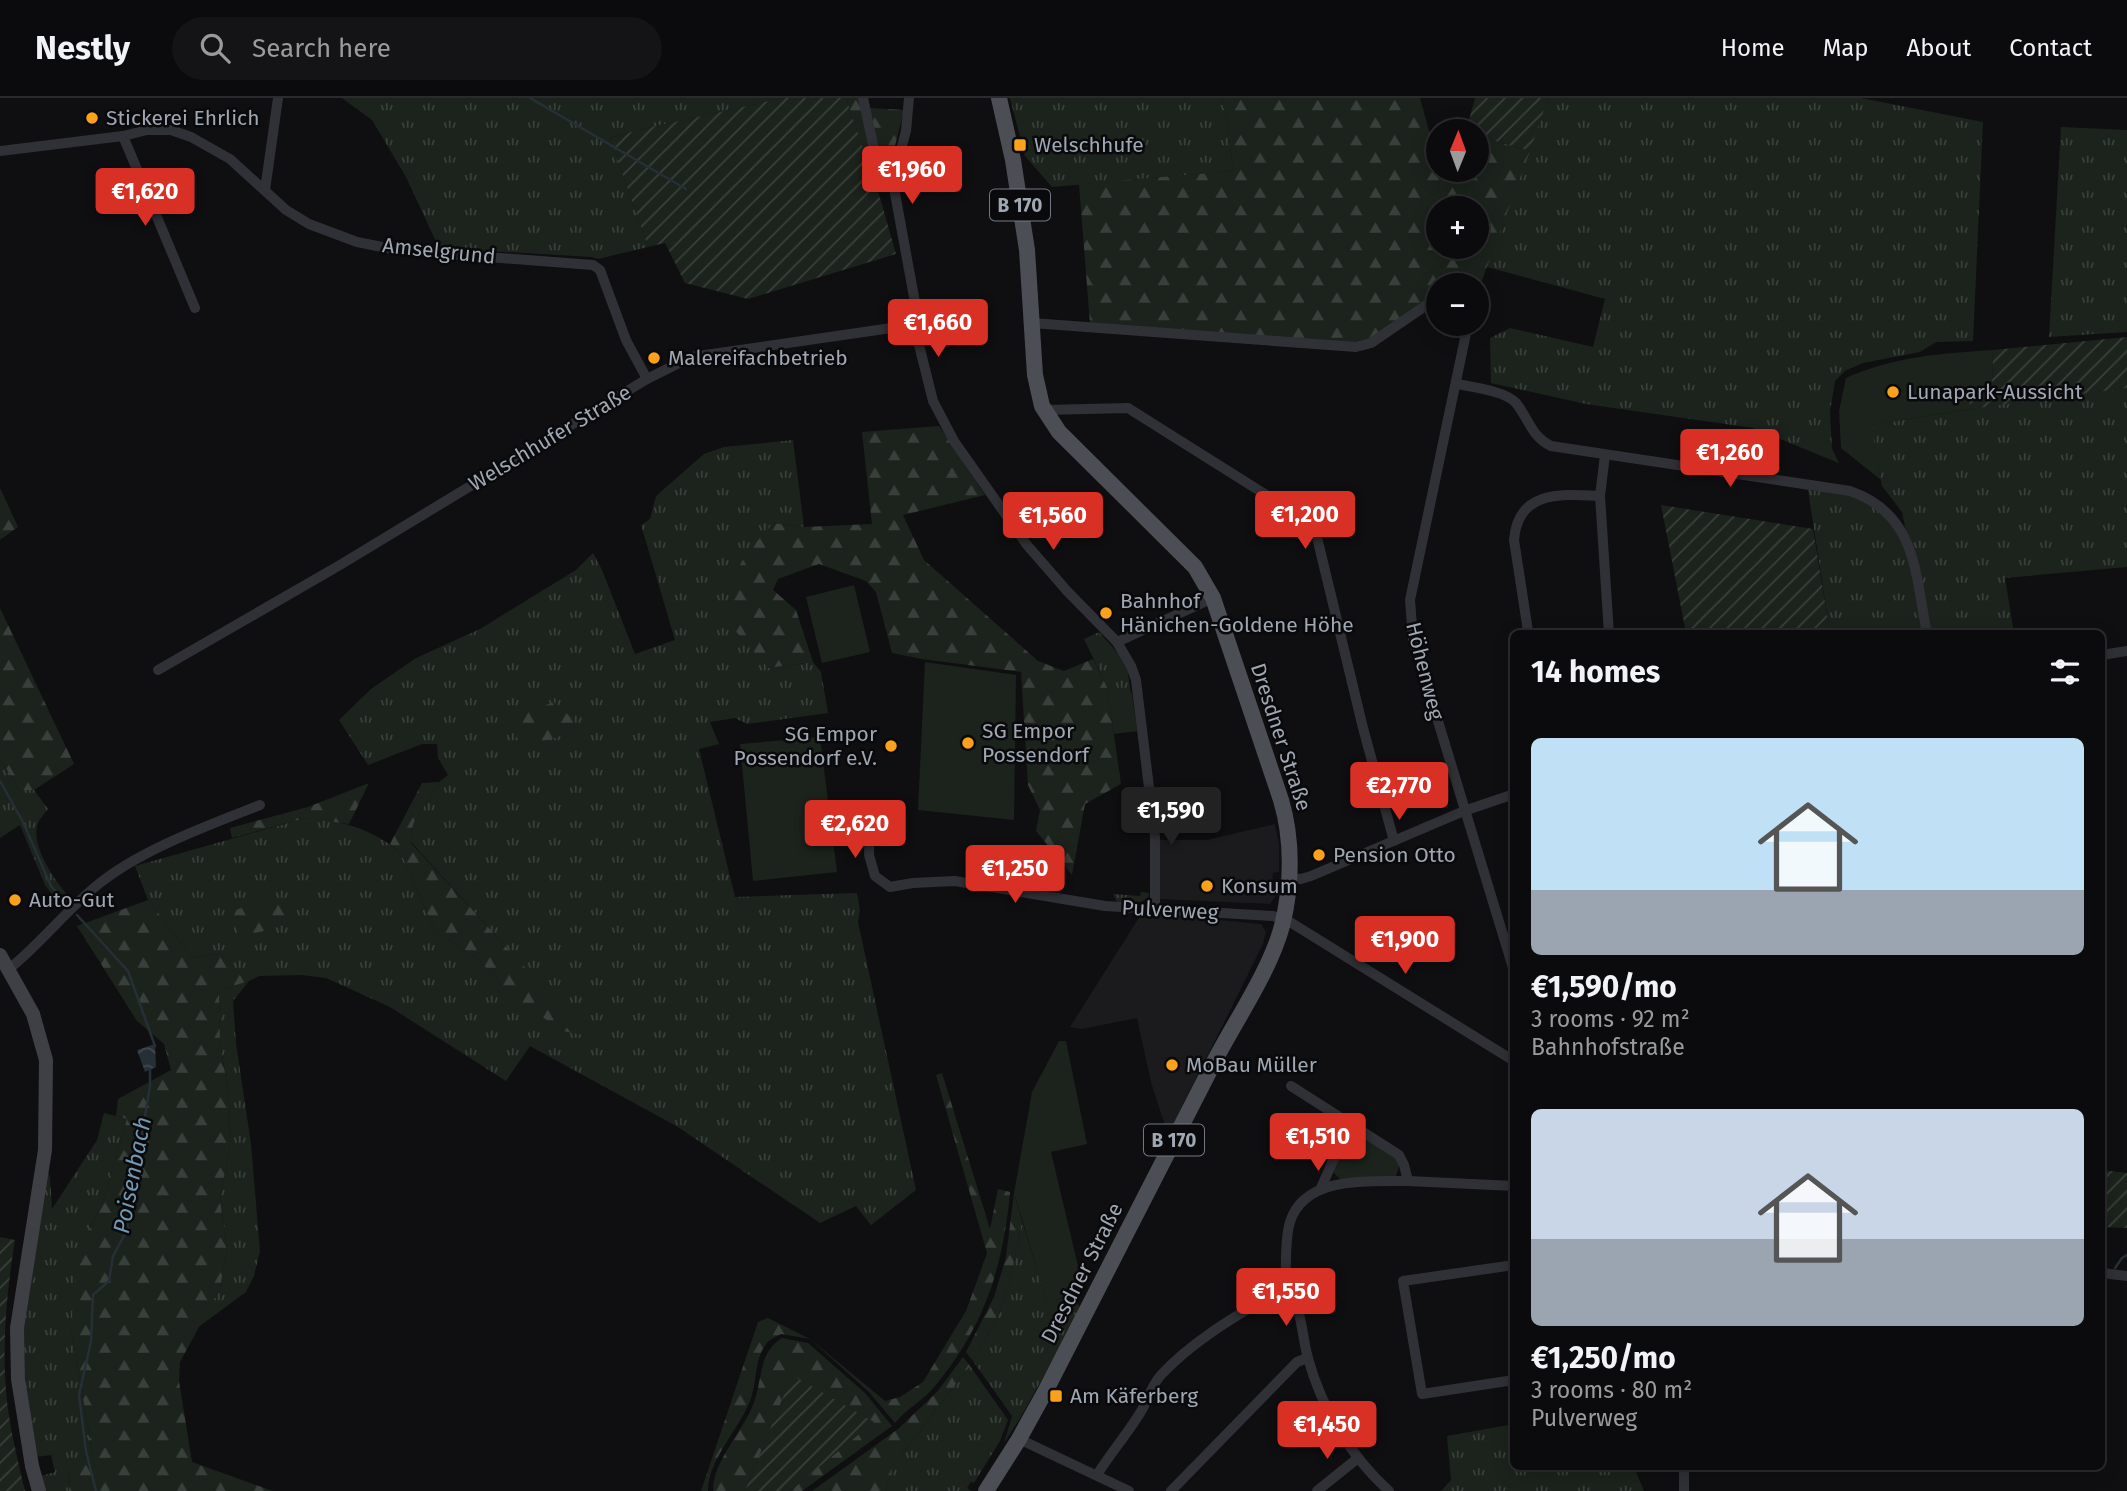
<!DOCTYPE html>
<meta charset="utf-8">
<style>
body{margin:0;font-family:"Fira Sans",sans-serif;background:#141416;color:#f1f3f6;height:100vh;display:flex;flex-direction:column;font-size:26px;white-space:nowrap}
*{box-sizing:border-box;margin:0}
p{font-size:23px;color:#9a9b9d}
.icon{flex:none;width:38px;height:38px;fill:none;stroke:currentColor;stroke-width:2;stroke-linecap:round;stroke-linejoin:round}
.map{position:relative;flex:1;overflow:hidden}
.side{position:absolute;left:1510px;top:532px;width:595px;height:840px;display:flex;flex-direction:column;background:#0b0b0d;border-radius:10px;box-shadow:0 4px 18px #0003,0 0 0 2px #2b2b2e}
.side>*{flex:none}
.needle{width:46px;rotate:1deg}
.tools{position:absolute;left:1426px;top:21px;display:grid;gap:14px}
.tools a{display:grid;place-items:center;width:63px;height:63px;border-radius:50%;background:#0b0b0d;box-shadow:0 4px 18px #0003,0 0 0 2px #2b2b2e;font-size:35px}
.price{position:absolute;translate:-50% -60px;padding:0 16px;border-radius:7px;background:#d93025;color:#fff;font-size:23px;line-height:46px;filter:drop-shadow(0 2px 4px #0008)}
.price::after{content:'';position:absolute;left:50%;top:42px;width:21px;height:16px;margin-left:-10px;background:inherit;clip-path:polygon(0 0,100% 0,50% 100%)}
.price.on{background:#222;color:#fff}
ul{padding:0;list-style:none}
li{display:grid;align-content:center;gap:14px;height:371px;padding:0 21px}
li span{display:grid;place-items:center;height:217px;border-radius:10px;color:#555}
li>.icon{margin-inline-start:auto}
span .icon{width:126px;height:126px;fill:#fffc;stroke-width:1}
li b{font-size:30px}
h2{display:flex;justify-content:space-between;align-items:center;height:84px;padding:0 21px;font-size:30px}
header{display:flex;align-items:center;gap:42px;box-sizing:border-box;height:98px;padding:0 35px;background:#0b0b0d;border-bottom:2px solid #2b2b2e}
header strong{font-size:33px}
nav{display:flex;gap:38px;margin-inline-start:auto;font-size:24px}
.search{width:490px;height:63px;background:#141416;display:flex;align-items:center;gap:18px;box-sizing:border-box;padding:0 24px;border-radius:38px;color:#9a9b9d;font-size:26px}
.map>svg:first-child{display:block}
</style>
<header>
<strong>Nestly</strong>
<div class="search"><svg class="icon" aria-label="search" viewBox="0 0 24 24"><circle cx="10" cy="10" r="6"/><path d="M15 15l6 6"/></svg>Search here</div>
<nav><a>Home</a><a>Map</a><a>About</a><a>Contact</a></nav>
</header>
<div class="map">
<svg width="2127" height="1393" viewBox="0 0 2127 1393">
<defs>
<pattern id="grass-tufts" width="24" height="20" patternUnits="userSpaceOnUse" patternTransform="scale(1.75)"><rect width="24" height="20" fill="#1b231c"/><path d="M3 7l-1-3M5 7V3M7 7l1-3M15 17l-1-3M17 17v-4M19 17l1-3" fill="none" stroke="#39403b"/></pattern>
<pattern id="forest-firs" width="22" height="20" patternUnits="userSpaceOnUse" patternTransform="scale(1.75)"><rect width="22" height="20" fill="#1b231c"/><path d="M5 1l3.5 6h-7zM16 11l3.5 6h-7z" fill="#39403b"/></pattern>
<pattern id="garden-furrows" width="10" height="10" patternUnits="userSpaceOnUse" patternTransform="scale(1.75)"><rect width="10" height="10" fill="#1b231c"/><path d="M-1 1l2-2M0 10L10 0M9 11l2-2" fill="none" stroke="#39403b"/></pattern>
<pattern id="water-waves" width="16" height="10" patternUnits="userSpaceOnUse" patternTransform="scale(1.75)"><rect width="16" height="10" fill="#252f35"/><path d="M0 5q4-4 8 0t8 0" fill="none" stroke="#414a50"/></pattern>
</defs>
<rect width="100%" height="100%" fill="#0f0f11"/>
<g fill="#1b1b1e">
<polygon points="1275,726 1279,746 1279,774 1273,775 1272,784 1277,785 1276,797 1270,806 1160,801 1160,742 1207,742"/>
<polygon points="1145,815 1261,826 1266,834 1263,846 1168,1037 1151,984 1137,920 1082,931 1070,929 1140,818"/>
</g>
<g fill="url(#grass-tufts)">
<polygon points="342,0 783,0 642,31 610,40 648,149 598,161 592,159 439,150 406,79 372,22"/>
<polygon points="1010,0 1221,0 1227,21 1233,73 1052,89 1025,58"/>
<polygon points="1548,0 1861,0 1983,24 1973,243 1936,244 1920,254 1863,265 1845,273 1835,283 1830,314 1832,351 1839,365 1753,330 1586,306 1491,285 1490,240 1510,230 1593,249 1605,201 1487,169"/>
<polygon points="2061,29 2127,32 2127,234 2049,239"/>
<polygon points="2127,290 2127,469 2005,480 2014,535 1927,535 1902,414 1882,388 1870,327 2008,305"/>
<path d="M 793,342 L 804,429 L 773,425 L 768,570 L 813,564 L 821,574 L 828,615 L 747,626 L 735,620 L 710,624 L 719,646 L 699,651 L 735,799 L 857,795 L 860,812 L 858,824 L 916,1092 L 871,1127 L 856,1108 L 820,1125 L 678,1029 L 530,948 L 506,983 L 390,909 L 326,880 L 302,877 L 259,878 L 249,883 L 233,903 L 236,945 L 251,1046 L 260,1153 L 254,1178 L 246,1194 L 197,1230 L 220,1190 L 227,1152 L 220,1102 L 230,1047 L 229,1000 L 220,944 L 219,895 L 226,890 L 248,883 L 221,856 L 192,859 L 148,802 L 135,768 L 306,720 C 341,722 373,731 401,755 L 435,833 L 478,861 L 495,880 L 524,906 L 587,938 L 411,744 L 413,726 L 439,684 L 448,677 L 438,660 L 437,646 L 422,646 L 368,667 L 339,622 L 371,591 L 416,560 L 480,531 L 576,472 L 593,455 L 602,472 L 635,556 L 675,542 L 641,427 L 650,421 L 656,398 L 704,356 L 724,349 Z"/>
<path d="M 1808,392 C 1827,394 1849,394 1867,403 C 1912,426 1914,492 1922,535 L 1830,535 Z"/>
<polygon points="1099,534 1123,561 1127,570 1137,633 1133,634 1109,602 1107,589 1084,541"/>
<path d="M 0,660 L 19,692 L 34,692 L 48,711 C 45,715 40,720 38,725 C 29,746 57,788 73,802 L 63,811 L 45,787 L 20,727 L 0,740 Z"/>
<polygon points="1141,794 1149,795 1148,800 1138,805 1117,804 1113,796 1140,798"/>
<polygon points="104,1015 127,1021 102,1107 89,1131 71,1230 92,1353 70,1370 69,1393 44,1393 41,1378 55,1374 51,1357 36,1359 26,1299 23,1228 48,1074 50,1079 52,1111 97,1042"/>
<polygon points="1022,1123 1048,1206 1066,1199 1069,1205 1077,1204 1081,1211 1022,1317 1004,1345 1012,1318 973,1263 999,1216 1012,1173"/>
<polygon points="970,1268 1008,1322 1000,1343 974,1385 971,1384 967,1390 971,1393 885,1393 893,1367"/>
<polygon points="1514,1326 1514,1368 1634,1369 1644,1393 1441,1393 1451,1382 1447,1338"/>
</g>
<g fill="url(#forest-firs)" fill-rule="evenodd">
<polygon points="846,0 868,0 870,10 904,12 889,72 872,78"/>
<path d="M 1221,0 L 1420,0 L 1431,40 L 1438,39 L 1438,72 L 1477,72 L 1477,38 L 1530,53 L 1481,185 L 1477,188 L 1438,187 L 1438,201 L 1367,244 L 1357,247 L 1090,226 L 1079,86 L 1233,73 L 1227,21 ZM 1438,110 L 1477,110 L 1477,149 L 1438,149 Z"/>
<polygon points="939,328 985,397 903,417 924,462 1038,563 1064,573 1093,561 1107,589 1121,686 1085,706 1072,777 1036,733 1040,712 1028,687 1021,574 922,561 892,555 876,494 866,483 819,466 778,481 773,492 796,512 813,564 768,570 733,530 729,487 746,456 773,425 804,429 872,426 862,334"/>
<polygon points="0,390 18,429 0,442"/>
<polygon points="0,510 74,666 34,692 19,692 0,660"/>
<polygon points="554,604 573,621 566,636 540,645 518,641 512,629 525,615"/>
<polygon points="439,684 413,726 411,745 588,938 563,933 523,906 495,880 478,861 435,833 401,755 390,746 422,685"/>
<polygon points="369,685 349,726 306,720 232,740 230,730 308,709"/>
<polygon points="148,802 192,859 221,856 249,883 226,890 219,895 220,944 229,1000 230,1047 220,1102 227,1152 220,1190 180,1264 179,1283 192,1364 273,1393 69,1393 70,1370 92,1353 71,1230 78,1152 102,1107 127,1021 116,1018 118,1001 171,972 164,946 137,923 77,828"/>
<path d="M 295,802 C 293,831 266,832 241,838 L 232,823 L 236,812 L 247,808 Z"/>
<path d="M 942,975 L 990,1131 L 998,1091 L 1010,1094 C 1003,1170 984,1229 935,1288 C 924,1302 906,1311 895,1325 L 869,1294 L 810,1241 L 781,1236 C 776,1239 770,1241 767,1245 C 754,1260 757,1286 750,1303 C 739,1331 708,1362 708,1393 L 701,1393 L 758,1224 L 768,1220 L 810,1241 L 885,1303 L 900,1299 L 923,1284 L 966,1213 L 987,1155 L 936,977 Z"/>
<polygon points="1014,1095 1022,1123 1012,1173 999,1216 973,1263 966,1254 994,1199 1006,1159"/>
<path d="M 782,1240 L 808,1245 L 865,1295 L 892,1328 L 802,1393 L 790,1393 L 873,1324 L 792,1278 L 745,1393 L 713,1393 C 713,1362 744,1333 754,1304 C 763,1280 758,1255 782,1240 Z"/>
<polygon points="963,1259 970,1268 893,1367 885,1393 812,1393 898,1331 937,1294"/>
</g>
<g fill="#1b231c">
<path d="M 1993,252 L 1992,286 L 1981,298 L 1970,299 L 1970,311 L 1871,327 L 1881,382 L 1841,350 L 1839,313 L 1846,280 C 1891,259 1944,255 1993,252 Z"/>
<polygon points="854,487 870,554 822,565 806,499"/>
<polygon points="925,564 1016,577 1014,722 918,712"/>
<polygon points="1132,595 1137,633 1114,636 1108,599"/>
<polygon points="820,639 837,774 753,783 740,646"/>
<polygon points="1059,943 1066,943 1087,1046 1051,1054 1083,1189 1048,1207 1014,1095 1032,994"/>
<path d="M 1359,1037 L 1393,1056 L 1400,1065 L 1396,1078 L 1340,1081 L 1333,1074 C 1336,1060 1346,1043 1359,1037 Z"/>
</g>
<g fill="url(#garden-furrows)">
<polygon points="783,0 846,0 881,103 896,156 748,201 685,185 665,145 648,149 610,40 642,31"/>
<polygon points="1475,0 1548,0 1530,53 1477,38 1477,33 1466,33"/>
<polygon points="2127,239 2127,290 1970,311 1969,299 1981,298 1992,286 1993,252"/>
<polygon points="1661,407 1813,431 1830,535 1686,535"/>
<polygon points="2102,1072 2127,1075 2127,1130 2102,1129"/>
<path d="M 0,1139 L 15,1142 C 8,1185 3,1232 5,1276 C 6,1315 16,1355 25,1393 L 0,1393 Z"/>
<polygon points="792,1277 874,1324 790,1393 745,1393"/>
</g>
<polygon fill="url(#water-waves)" points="155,946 156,969 145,974 137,952"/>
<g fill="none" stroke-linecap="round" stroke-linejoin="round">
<g stroke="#252f35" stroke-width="2.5">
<polyline points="530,0 686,91"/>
<polyline points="0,683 23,724 51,788 63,802"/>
<polyline points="77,817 128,873 155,948"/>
<polyline points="2115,1170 2122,1160 2127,1157"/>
<polyline points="96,1393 86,1353 79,1297 91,1243 93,1197 109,1183 113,1158 126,1134 150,988 150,971"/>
</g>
<g stroke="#303136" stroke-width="10">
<polyline points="863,0 878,70"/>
<polyline points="123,38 195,210"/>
<polyline points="0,53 123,38 147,32 171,32 191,39 230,61 286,112 309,126 357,144 397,152 593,167 600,172 626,242 647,281"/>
<polyline points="265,92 278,0"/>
<polyline points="1032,225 1356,249 1371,245 1428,206 1438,203"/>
<polyline points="1468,226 1410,502 1413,541 1514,873"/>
<polyline points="914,227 933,303 954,343 1027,447 1067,493 1117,544 1131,568 1136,582 1155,739 1155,811"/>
<path d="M 1457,286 C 1472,289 1505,293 1516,305 C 1529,321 1531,338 1551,348 L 1850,393 C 1917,416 1915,476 1927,536"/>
<polyline points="1045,312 1128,310 1314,427 1363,630 1394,743"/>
<polyline points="1605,357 1600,398 1609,536"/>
<path d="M 1531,536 L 1528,533 L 1514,442 C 1518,392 1561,396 1600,398"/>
<polyline points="1117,544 1213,500"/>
<polyline points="2102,557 2127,553"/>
<polyline points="158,572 340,467 647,281 691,259 919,226 894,90 895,74 906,33 909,0"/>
<polyline points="870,713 869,757 875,778 890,789 913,785 955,783 1105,808 1273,818 1290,824 1514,963"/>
<polyline points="1289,780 1301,781 1311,778 1464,713 1514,696"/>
<path d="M 9,871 C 40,846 65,814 95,789 C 137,753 209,727 260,707"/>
<polyline points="1291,988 1399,1057 1404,1067 1408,1083 1514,1088"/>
<polyline points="1321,1090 1335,1058 1355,1029"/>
<polyline points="1514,1167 1403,1183 1422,1296 1514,1282"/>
<polyline points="2102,1175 2127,1178"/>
<path d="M 1285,1189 C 1303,1208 1301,1236 1308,1260 C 1321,1309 1351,1359 1389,1393"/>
<path d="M 1285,1189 C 1287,1168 1284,1144 1290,1124 C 1305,1077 1368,1084 1408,1083"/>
<polyline points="1019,1341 1129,1393"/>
<polyline points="1684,1368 1684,1393"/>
<path d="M 1097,1377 C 1111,1354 1130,1333 1143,1310 C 1149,1298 1152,1287 1161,1277 C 1195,1240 1243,1214 1285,1189"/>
<polyline points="1171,1393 1297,1264 1307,1260"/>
<polyline points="1317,1393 1358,1360"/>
</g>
<polyline stroke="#3e4046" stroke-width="14" points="0,857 33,916 46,962 45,1052 17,1230 18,1281 32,1368 39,1393"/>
<path stroke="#4c4e55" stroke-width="16" d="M 986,1393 L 1019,1341 L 1046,1292 C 1102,1183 1157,1074 1213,966 C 1235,923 1270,873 1282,828 C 1292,788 1293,742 1281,702 L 1213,500 L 1195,469 L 1059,334 L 1042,308 L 1035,277 L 1027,152 L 1013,62 L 999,0"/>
</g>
<g fill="#fca11c" stroke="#0a0a0c" stroke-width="2.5">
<circle cx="92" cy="20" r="7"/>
<rect x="1013" y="40" width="14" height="14" rx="3.5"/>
<circle cx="654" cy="260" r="7"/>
<circle cx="1893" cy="294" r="7"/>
<circle cx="1106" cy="515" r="7"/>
<circle cx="968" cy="645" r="7"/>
<circle cx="891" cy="648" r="7"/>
<circle cx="1319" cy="757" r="7"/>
<circle cx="1207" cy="788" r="7"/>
<circle cx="15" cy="802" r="7"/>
<circle cx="1172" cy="967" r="7"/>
<rect x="1049" y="1291" width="14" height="14" rx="3.5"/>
</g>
<g text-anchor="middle" stroke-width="5" stroke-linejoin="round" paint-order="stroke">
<g fill="#0a0a0c" stroke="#727881" stroke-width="2">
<rect x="990" y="91.5" width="60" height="31" rx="5"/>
<rect x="1144" y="1026.5" width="60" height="31" rx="5"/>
</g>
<g font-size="19" font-weight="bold" fill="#9fa7b3">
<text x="1020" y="114">B 170</text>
<text x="1174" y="1049">B 170</text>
</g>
<g font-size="21" fill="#9fa7b3" stroke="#0a0a0c" text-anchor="start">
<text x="106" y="27">Stickerei Ehrlich</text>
<text x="1034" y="54">Welschhufe</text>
<text x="668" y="267">Malereifachbetrieb</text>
<text x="1907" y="301">Lunapark-Aussicht</text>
<text x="1120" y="510">Bahnhof<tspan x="1120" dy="24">Hänichen-Goldene Höhe</tspan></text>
<text x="982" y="640">SG Empor<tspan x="982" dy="24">Possendorf</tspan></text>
<text x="877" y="643" text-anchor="end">SG Empor<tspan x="877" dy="24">Possendorf e.V.</tspan></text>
<text x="1333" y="764">Pension Otto</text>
<text x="1221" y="795">Konsum</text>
<text x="29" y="809">Auto-Gut</text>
<text x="1186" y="974">MoBau Müller</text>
<text x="1070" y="1305">Am Käferberg</text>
</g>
<g font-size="21" fill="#9fa7b3" stroke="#0a0a0c">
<text transform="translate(439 153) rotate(6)" y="7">Amselgrund</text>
<text transform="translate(550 340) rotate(-31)" y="7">Welschhufer Straße</text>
<text transform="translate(1425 573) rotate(76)" y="7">Höhenweg</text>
<text transform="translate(1281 639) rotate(72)" y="7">Dresdner Straße</text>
<text transform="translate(1170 812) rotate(3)" y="7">Pulverweg</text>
<text transform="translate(1082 1175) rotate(-63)" y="7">Dresdner Straße</text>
</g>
<g font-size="23" font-style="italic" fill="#7398b1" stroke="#0a0a0c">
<text transform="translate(132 1077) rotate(-79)" y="8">Poisenbach</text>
</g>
</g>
</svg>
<div class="tools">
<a><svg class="needle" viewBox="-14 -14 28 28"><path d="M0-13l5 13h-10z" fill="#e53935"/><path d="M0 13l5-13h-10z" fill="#9a9b9d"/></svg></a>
<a>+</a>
<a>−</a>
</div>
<b class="price" style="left:912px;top:108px">€1,960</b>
<b class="price" style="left:145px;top:130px">€1,620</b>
<b class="price" style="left:938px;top:261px">€1,660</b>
<b class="price" style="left:1730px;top:391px">€1,260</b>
<b class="price" style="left:1305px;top:453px">€1,200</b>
<b class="price" style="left:1053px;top:454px">€1,560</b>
<b class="price" style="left:1399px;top:724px">€2,770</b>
<b class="price on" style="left:1171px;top:749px">€1,590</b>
<b class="price" style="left:855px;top:762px">€2,620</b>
<b class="price" style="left:1015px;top:807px">€1,250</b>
<b class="price" style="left:1405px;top:878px">€1,900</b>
<b class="price" style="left:1318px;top:1075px">€1,510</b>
<b class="price" style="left:1286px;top:1230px">€1,550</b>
<b class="price" style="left:1327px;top:1363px">€1,450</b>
<section class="side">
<h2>14 homes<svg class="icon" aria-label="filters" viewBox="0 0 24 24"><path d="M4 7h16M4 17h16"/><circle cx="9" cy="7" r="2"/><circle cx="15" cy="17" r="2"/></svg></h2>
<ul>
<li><span style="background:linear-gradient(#bfe0f5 70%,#9aa5b1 0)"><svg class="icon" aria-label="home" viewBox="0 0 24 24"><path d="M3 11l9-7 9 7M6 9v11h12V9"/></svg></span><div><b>€1,590/mo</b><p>3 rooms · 92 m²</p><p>Bahnhofstraße</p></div></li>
<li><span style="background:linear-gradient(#c9d6e8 60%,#9aa5b1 0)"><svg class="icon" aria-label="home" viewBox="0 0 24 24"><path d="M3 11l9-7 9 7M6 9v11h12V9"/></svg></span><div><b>€1,250/mo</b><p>3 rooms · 80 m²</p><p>Pulverweg</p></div></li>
</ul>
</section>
</div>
